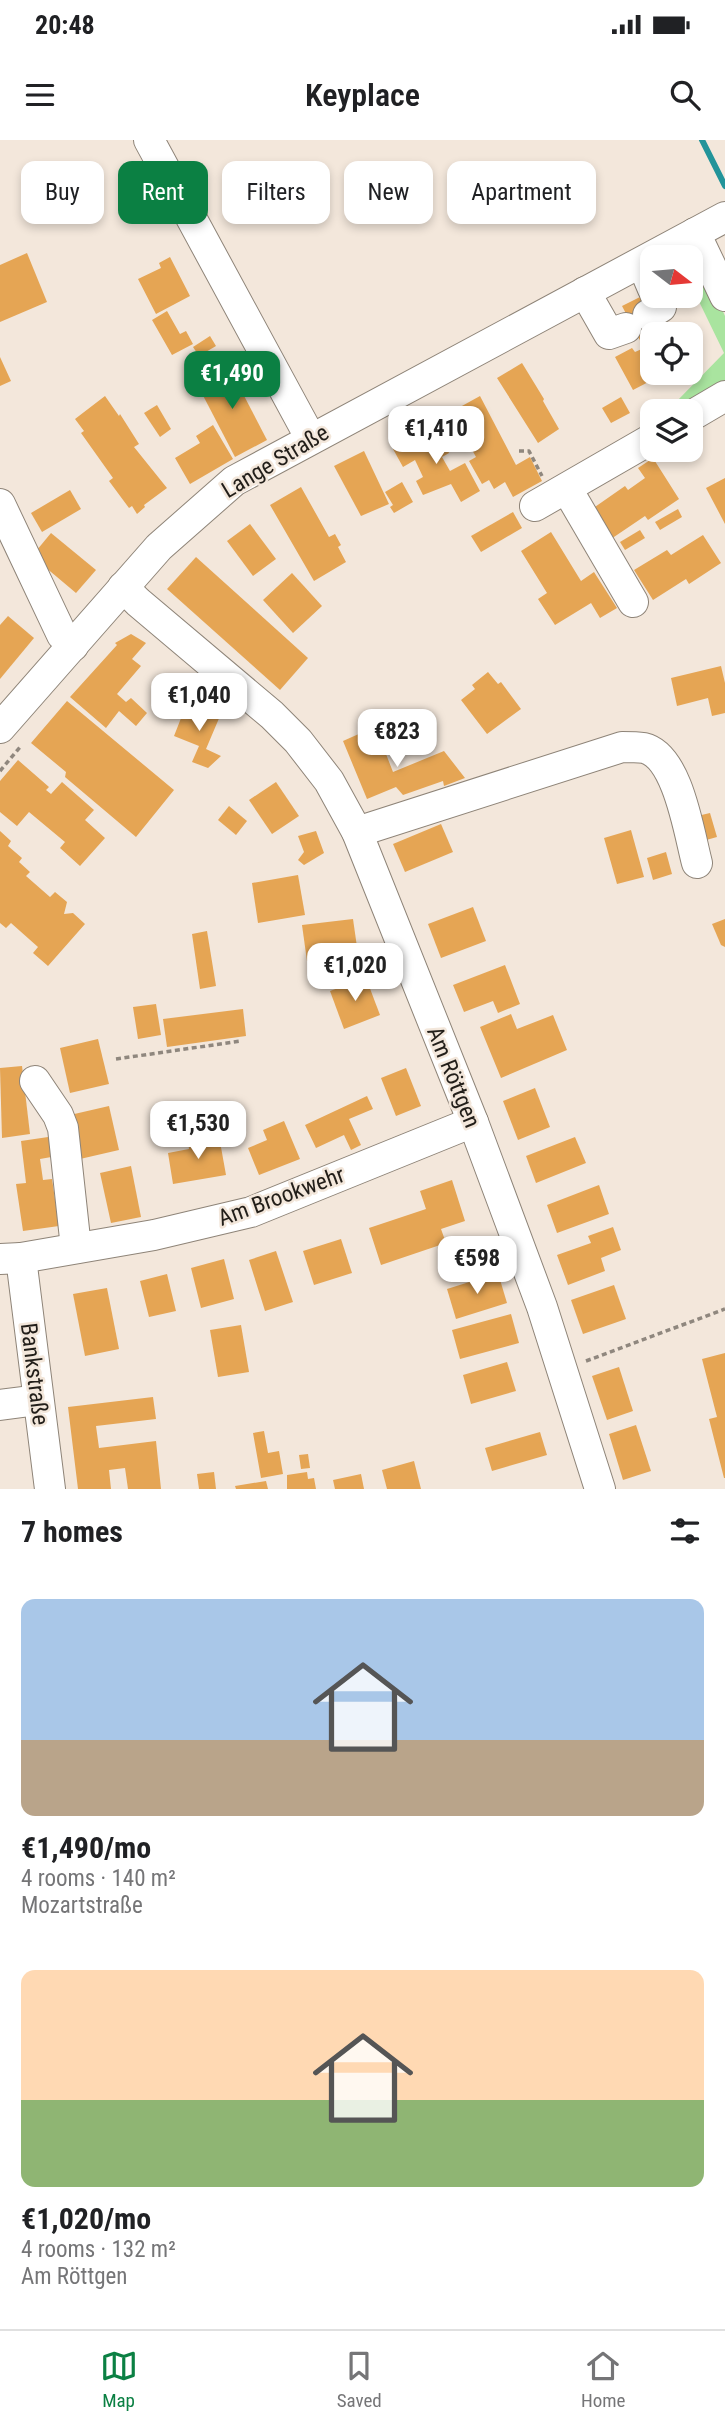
<!DOCTYPE html>
<meta charset="utf-8">
<style>
body{margin:0;font-family:"Roboto Condensed",sans-serif;background:#f2f2f2;color:#202124;height:100vh;display:flex;flex-direction:column;font-size:26px;white-space:nowrap}
*{box-sizing:border-box;margin:0}
p{font-size:23px;color:#757577}
.icon{flex:none;width:38px;height:38px;fill:none;stroke:currentColor;stroke-width:2;stroke-linecap:round;stroke-linejoin:round}
.map{position:relative;height:1349px;overflow:hidden}
.side{display:flex;flex-direction:column;background:#fff;flex:1}
.side>*{flex:none}
.hud{position:absolute;left:21px;top:21px;width:684px;height:63px;display:flex;gap:14px}
.needle{width:46px;rotate:106deg}
.controls{position:absolute;left:640px;top:105px;display:grid;gap:14px}
.controls a{display:grid;place-items:center;width:63px;height:63px;border-radius:14px;background:#fff;box-shadow:0 4px 10px #0003;font-size:35px}
.price{position:absolute;translate:-50% -60px;padding:0 16px;border-radius:14px;background:#fff;color:#222;font-size:23px;line-height:46px;filter:drop-shadow(0 2px 4px #0008)}
.price::after{content:'';position:absolute;left:50%;top:42px;width:21px;height:16px;margin-left:-10px;background:inherit;clip-path:polygon(0 0,100% 0,50% 100%)}
.price.active{background:#0b8043;color:#fff}
ul{padding:0;list-style:none}
li{display:grid;align-content:center;gap:14px;height:371px;padding:0 21px}
li span{display:grid;place-items:center;height:217px;border-radius:14px;color:#555}
li>.icon{margin-inline-start:auto}
span .icon{width:126px;height:126px;fill:#fffc;stroke-width:1}
li b{font-size:30px}
h2{display:flex;justify-content:space-between;align-items:center;height:84px;padding:0 21px;font-size:30px}
.pill{padding:0 24px;border-radius:14px;background:#fff;box-shadow:0 4px 10px #0003;font-size:24px;line-height:63px}
.pill.active{background:#0b8043;color:#fff}
.status{display:flex;justify-content:space-between;align-items:center;height:49px;padding:0 35px;background:#fff;direction:ltr}
.status svg{height:19px;fill:currentColor}
header{display:flex;justify-content:space-between;align-items:center;height:91px;padding:0 21px;background:#fff;font-size:32px;font-weight:600}
.menu{display:flex;justify-content:space-around;align-items:center;height:98px;border-top:2px solid #e0e0e0;background:#fff;font-size:19px;color:#757577}
.menu a{display:grid;justify-items:center;gap:4px}
.menu .active{color:#0b8043}
.map>svg:first-child{display:block}
</style>
<div class="status"><b>20:48</b><svg viewBox="0 0 49 12"><path d="M0 12V9h3v3zM5 12V6h3v6zM10 12V3h3v9zM15 12V0h3v12zM26 1h20v11H26zM47 4h2v5h-2z"/></svg></div>
<header><svg class="icon" aria-label="menu" viewBox="0 0 24 24"><path d="M4 6h16M4 12h16M4 18h16"/></svg>Keyplace<svg class="icon" aria-label="search" viewBox="0 0 24 24"><circle cx="10" cy="10" r="6"/><path d="M15 15l6 6"/></svg></header>
<div class="map">
<svg width="725" height="1349" viewBox="0 0 725 1349">
<rect width="100%" height="100%" fill="#f3e7db"/>
<polygon fill="#a9e49f" points="703,127 725,176 725,245 681,269 676,262 724,213 691,145 691,133"/>
<g fill="none" stroke-linecap="round" stroke-linejoin="round">
<polyline stroke="#22949a" stroke-width="6" points="702,0 725,46"/>
</g>
<g fill="#e5a554">
<polygon points="27,113 47,162 0,182 0,125"/>
<polygon points="170,117 190,156 156,174 138,139 161,128 159,123"/>
<polygon points="644,155 665,194 653,194 653,233 656,238 633,250 615,217 632,208 635,212 644,208 622,166"/>
<polygon points="167,171 180,194 186,191 193,204 172,215 152,180"/>
<polygon points="210,196 216,206 199,216 193,207"/>
<polygon points="0,217 11,241 0,246"/>
<polygon points="522,223 544,259 543,261 559,289 538,303 497,238"/>
<polygon points="228,225 267,300 235,317 196,242"/>
<polygon points="105,256 119,276 120,274 139,304 134,307 167,348 144,365 145,367 137,374 132,366 129,368 109,341 113,338 81,293 84,291 75,279"/>
<polygon points="480,256 516,325 530,317 542,341 513,357 505,342 494,349 489,340 482,344 469,321 476,317 451,272"/>
<polygon points="621,257 630,273 611,283 602,268"/>
<polygon points="157,265 171,289 160,297 144,273"/>
<polygon points="213,285 233,319 190,344 175,318 200,303 196,296"/>
<polygon points="433,289 444,309 447,308 449,313 442,317 450,331 465,323 480,351 461,362 451,344 423,355 416,341 423,337 415,320 403,327 393,309"/>
<polygon points="364,311 389,364 361,376 334,326"/>
<polygon points="653,318 679,359 648,380 645,376 611,399 592,369 625,346 628,350 645,338 638,328"/>
<polygon points="725,338 725,384 706,348"/>
<polygon points="402,342 413,362 394,373 390,367 393,365 385,352"/>
<polygon points="301,347 329,397 335,394 341,405 338,407 346,422 314,441 270,365"/>
<polygon points="70,350 81,369 42,392 31,373"/>
<polygon points="678,369 682,377 660,390 655,382"/>
<polygon points="513,372 522,388 481,412 471,396"/>
<polygon points="250,384 276,419 253,436 227,401"/>
<polygon points="640,390 645,398 625,410 620,402"/>
<polygon points="551,392 581,441 594,432 617,468 600,478 591,463 555,485 538,459 547,453 521,411"/>
<polygon points="51,393 96,430 76,453 32,416"/>
<polygon points="703,395 721,423 689,444 686,439 653,460 634,430 667,410 671,415"/>
<polygon points="196,417 308,518 280,550 167,449"/>
<polygon points="292,433 322,466 293,493 263,460"/>
<polygon points="8,476 34,498 0,539 0,485"/>
<polygon points="131,494 146,503 132,519 141,526 117,554 126,562 131,558 147,573 136,586 119,571 106,588 70,557 117,505 115,503"/>
<polygon points="721,526 725,543 725,573 712,576 708,558 677,566 671,538"/>
<polygon points="488,532 498,544 501,542 521,569 487,594 461,560 475,549 472,545"/>
<polygon points="67,561 174,650 136,697 65,637 66,632 31,603"/>
<polygon points="187,563 220,576 206,609 221,616 208,628 192,622 199,606 174,596"/>
<polygon points="361,593 365,602 379,596 393,632 444,611 465,638 444,646 443,641 403,655 396,647 367,659 343,601"/>
<polygon points="18,620 49,647 46,650 51,654 62,642 94,670 85,680 105,698 80,726 60,708 65,702 29,672 17,686 0,672 0,641"/>
<polygon points="276,642 299,676 272,694 249,660"/>
<polygon points="229,666 247,681 236,695 218,680"/>
<polygon points="710,673 717,697 699,702 693,677"/>
<polygon points="441,684 453,712 405,732 393,704"/>
<polygon points="631,690 644,737 617,744 604,698"/>
<polygon points="0,691 11,701 8,706 22,718 19,722 30,732 26,736 50,757 55,752 67,762 64,774 73,773 85,784 48,826 33,813 38,807 11,783 6,788 0,783"/>
<polygon points="316,691 324,713 304,725 298,720 304,712 298,696"/>
<polygon points="666,712 672,734 653,740 647,718"/>
<polygon points="298,735 305,775 258,783 252,743"/>
<polygon points="473,767 486,801 441,818 428,784"/>
<polygon points="353,779 358,814 307,821 302,785"/>
<polygon points="725,779 725,807 721,805 712,784"/>
<polygon points="207,791 216,846 200,849 192,794"/>
<polygon points="505,825 520,864 498,873 493,861 464,872 453,845"/>
<polygon points="366,838 380,875 344,889 330,851"/>
<polygon points="156,864 161,895 138,899 133,867"/>
<polygon points="243,869 246,896 167,907 163,879"/>
<polygon points="511,874 517,889 553,875 567,910 501,938 480,887"/>
<polygon points="98,899 109,944 70,953 60,908"/>
<polygon points="22,926 30,994 2,998 0,928"/>
<polygon points="406,928 421,966 396,976 381,938"/>
<polygon points="535,948 550,987 518,1000 503,961"/>
<polygon points="367,956 373,969 349,979 361,1005 351,1010 344,995 316,1008 305,985"/>
<polygon points="109,966 119,1010 80,1019 70,975"/>
<polygon points="284,981 300,1019 259,1035 248,1008 267,1000 263,990"/>
<polygon points="55,996 57,1016 40,1019 43,1040 52,1039 59,1086 23,1091 16,1044 26,1043 21,1001"/>
<polygon points="219,996 226,1035 173,1044 168,1013 189,1009 188,1002"/>
<polygon points="575,997 586,1023 536,1043 526,1016"/>
<polygon points="131,1026 141,1077 111,1083 100,1033"/>
<polygon points="452,1040 465,1081 441,1089 446,1103 381,1125 369,1088 426,1069 420,1051"/>
<polygon points="599,1045 609,1074 557,1093 547,1065"/>
<polygon points="613,1087 621,1110 601,1118 605,1131 568,1145 557,1115 591,1103 588,1096"/>
<polygon points="341,1099 352,1133 314,1145 303,1111"/>
<polygon points="276,1111 293,1162 265,1171 249,1120"/>
<polygon points="224,1119 234,1159 201,1168 191,1128"/>
<polygon points="498,1133 507,1163 456,1179 447,1149"/>
<polygon points="167,1134 176,1171 149,1177 140,1141"/>
<polygon points="614,1145 626,1179 583,1194 571,1160"/>
<polygon points="107,1148 119,1209 85,1216 73,1154"/>
<polygon points="511,1174 519,1203 460,1219 452,1190"/>
<polygon points="241,1185 249,1232 218,1237 210,1190"/>
<polygon points="725,1213 725,1338 724,1338 709,1279 717,1277 702,1219"/>
<polygon points="507,1222 516,1251 471,1264 463,1235"/>
<polygon points="619,1227 633,1271 607,1280 592,1236"/>
<polygon points="153,1257 156,1279 96,1286 99,1308 156,1301 161,1349 128,1349 125,1328 109,1330 111,1349 78,1349 68,1267"/>
<polygon points="636,1285 651,1331 623,1340 609,1294"/>
<polygon points="264,1291 268,1313 279,1311 283,1334 261,1338 253,1293"/>
<polygon points="540,1292 547,1315 492,1331 485,1308"/>
<polygon points="308,1314 310,1328 301,1329 299,1315"/>
<polygon points="414,1321 421,1349 387,1349 382,1330"/>
<polygon points="214,1332 216,1349 199,1349 197,1334"/>
<polygon points="307,1332 308,1339 314,1338 316,1349 287,1349 287,1335"/>
<polygon points="361,1334 364,1349 335,1349 333,1340"/>
<polygon points="266,1341 268,1349 236,1349 235,1346"/>
</g>
<g fill="none" stroke-linecap="round" stroke-linejoin="round">
<defs>
<g id="minor">
<polyline points="149,0 311,299"/>
<polyline points="695,93 725,156"/>
<polyline points="642,123 653,149"/>
<polyline points="585,152 609,194 626,188"/>
<polyline points="648,175 661,167 656,156"/>
<polyline points="691,276 725,256"/>
<polyline points="567,349 633,462"/>
<polyline points="0,364 62,495 73,506"/>
<polyline points="535,366 653,298"/>
<polyline points="123,447 138,462 272,575 298,601 329,641 357,692 473,982 542,1167 600,1349"/>
<polyline points="0,588 159,407 234,341 725,77"/>
<path d="M 357,692 L 622,607 C 629,607 637,607 644,608 C 678,616 689,693 697,723"/>
<polyline points="35,941 58,975 63,988 76,1108"/>
<polyline points="21,1118 50,1349"/>
<polyline points="0,1119 21,1118 154,1095 251,1072 473,982"/>
<polyline points="0,1265 38,1260"/>
</g>
</defs>
<use href="#minor" stroke="#8e8478" stroke-width="32"/>
<g stroke="#8f877e" stroke-width="3.5" stroke-dasharray="5 3.5" stroke-linecap="butt">
<polyline points="519,311 529,311 542,336"/>
<polyline points="0,631 21,606"/>
<polyline points="116,919 241,901"/>
<polyline points="586,1221 725,1169"/>
</g>
<use href="#minor" stroke="#fff" stroke-width="30"/>
</g>
<g text-anchor="middle" stroke-width="5" stroke-linejoin="round" paint-order="stroke">
<g font-size="23" fill="#221e19" stroke="#f3e7db">
<text transform="translate(275 321) rotate(-31)" y="8">Lange Straße</text>
<text transform="translate(454 937) rotate(68)" y="8">Am Röttgen</text>
<text transform="translate(281 1056) rotate(-20)" y="8">Am Brookwehr</text>
<text transform="translate(35 1234) rotate(83)" y="8">Bankstraße</text>
</g>
</g>
</svg>
<div class="controls">
<a><svg class="needle" viewBox="-14 -14 28 28"><path d="M0-13l5 13h-10z" fill="#e53935"/><path d="M0 13l5-13h-10z" fill="#757577"/></svg></a>
<a><svg class="icon" aria-label="locate" viewBox="0 0 24 24"><circle cx="12" cy="12" r="6"/><path d="M12 2v4M12 18v4M2 12h4M18 12h4"/></svg></a>
<a><svg class="icon" aria-label="layers" viewBox="0 0 24 24"><path d="M12 4l9 5-9 5-9-5zM3 14l9 5 9-5"/></svg></a>
</div>
<b class="price active" style="left:232px;top:271px">€1,490</b>
<b class="price" style="left:436px;top:326px">€1,410</b>
<b class="price" style="left:199px;top:593px">€1,040</b>
<b class="price" style="left:397px;top:629px">€823</b>
<b class="price" style="left:355px;top:863px">€1,020</b>
<b class="price" style="left:198px;top:1021px">€1,530</b>
<b class="price" style="left:477px;top:1156px">€598</b>
<div class="hud">
<a class="pill">Buy</a>
<a class="pill active">Rent</a>
<a class="pill">Filters</a>
<a class="pill">New</a>
<a class="pill">Apartment</a>
</div>
</div>
<section class="side">
<h2>7 homes<svg class="icon" aria-label="filters" viewBox="0 0 24 24"><path d="M4 7h16M4 17h16"/><circle cx="9" cy="7" r="2"/><circle cx="15" cy="17" r="2"/></svg></h2>
<ul>
<li><span style="background:linear-gradient(#a9c7e8 65%,#b9a48a 0)"><svg class="icon" aria-label="home" viewBox="0 0 24 24"><path d="M3 11l9-7 9 7M6 9v11h12V9"/></svg></span><div><b>€1,490/mo</b><p>4 rooms · 140 m²</p><p>Mozartstraße</p></div></li>
<li><span style="background:linear-gradient(#ffd9b3 60%,#8fb573 0)"><svg class="icon" aria-label="home" viewBox="0 0 24 24"><path d="M3 11l9-7 9 7M6 9v11h12V9"/></svg></span><div><b>€1,020/mo</b><p>4 rooms · 132 m²</p><p>Am Röttgen</p></div></li>
</ul>
</section>
<nav class="menu">
<a class="active"><svg class="icon" aria-label="map" viewBox="0 0 24 24"><path d="M3 6l6-2 6 2 6-2v14l-6 2-6-2-6 2zM9 4v14M15 6v14"/></svg>Map</a>
<a><svg class="icon" aria-label="saved" viewBox="0 0 24 24"><path d="M7 4h10v16l-5-4-5 4z"/></svg>Saved</a>
<a><svg class="icon" aria-label="home" viewBox="0 0 24 24"><path d="M3 11l9-7 9 7M6 9v11h12V9"/></svg>Home</a>
</nav>
